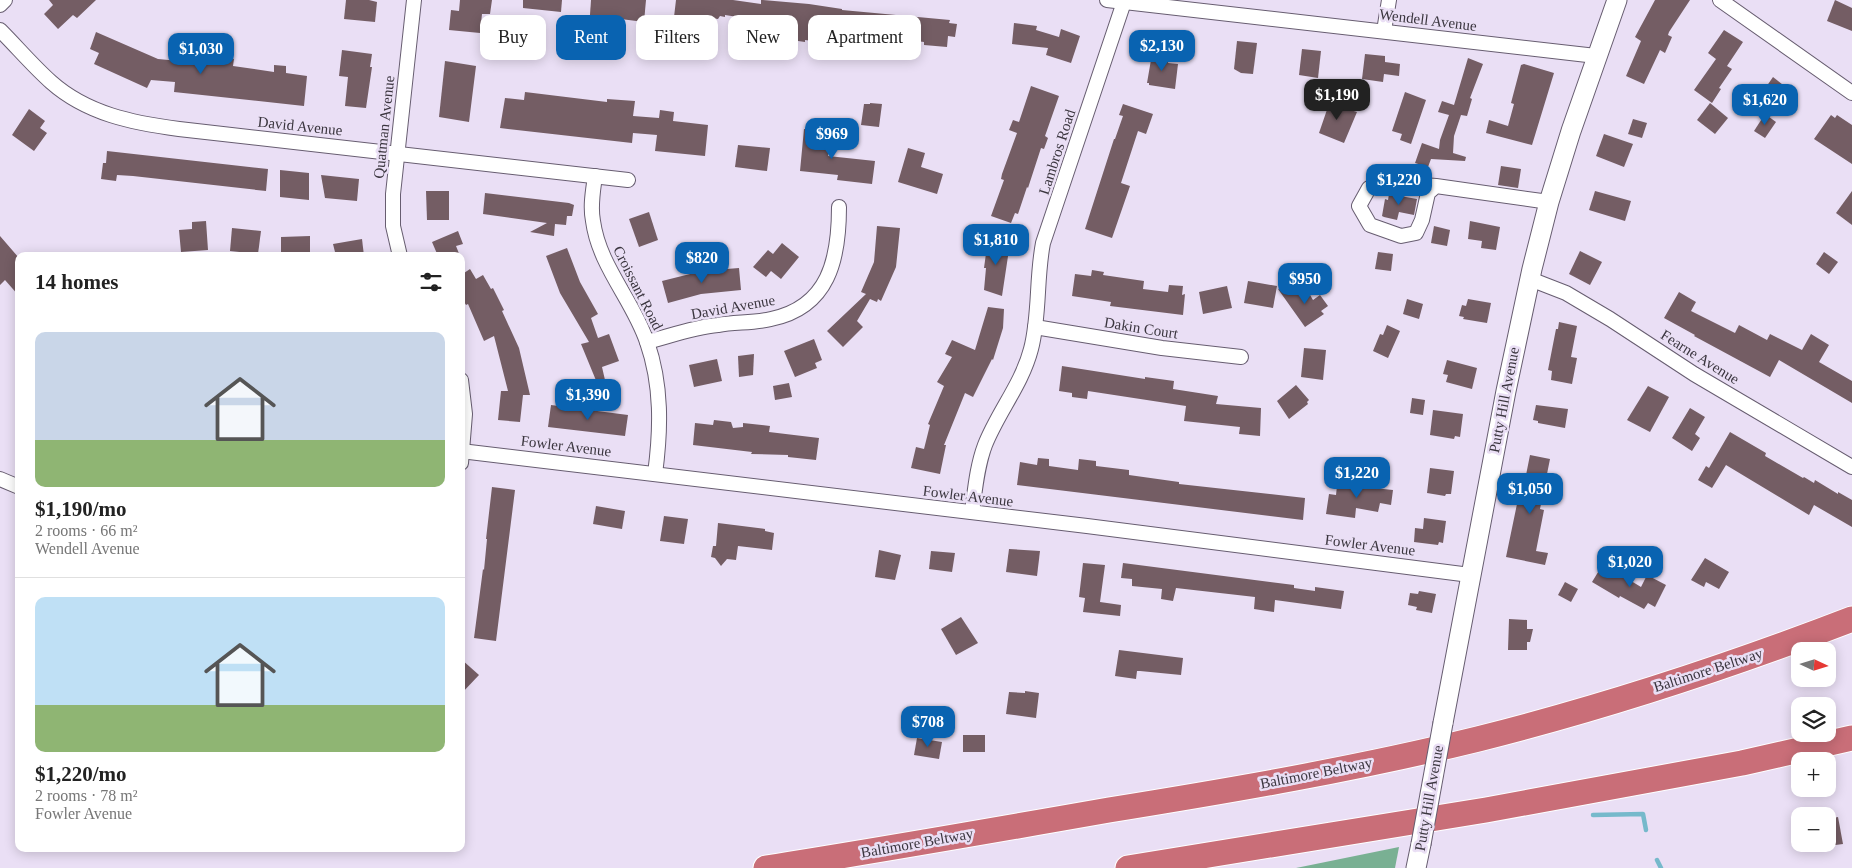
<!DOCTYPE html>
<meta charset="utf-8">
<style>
body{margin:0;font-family:"Times New Roman",serif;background:#f6f6f6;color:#222;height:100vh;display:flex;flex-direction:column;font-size:19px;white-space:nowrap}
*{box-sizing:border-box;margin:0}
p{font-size:16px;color:#767676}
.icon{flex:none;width:28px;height:28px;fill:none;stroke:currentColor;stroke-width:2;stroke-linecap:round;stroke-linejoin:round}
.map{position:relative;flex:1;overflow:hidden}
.side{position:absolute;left:15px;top:252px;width:450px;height:600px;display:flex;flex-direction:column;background:#fff;border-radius:10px;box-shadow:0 2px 12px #0003}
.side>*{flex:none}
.hud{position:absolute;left:480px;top:15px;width:475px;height:45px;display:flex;gap:10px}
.needle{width:32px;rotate:94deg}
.buttons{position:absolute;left:1791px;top:642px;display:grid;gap:10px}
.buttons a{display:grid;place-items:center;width:45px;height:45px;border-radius:10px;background:#fff;box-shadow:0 2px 12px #0003;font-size:25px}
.price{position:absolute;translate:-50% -42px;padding:0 11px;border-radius:10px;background:#0963b1;color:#fff;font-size:16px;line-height:32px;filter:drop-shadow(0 1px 2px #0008)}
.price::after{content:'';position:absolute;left:50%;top:30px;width:15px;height:11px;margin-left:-8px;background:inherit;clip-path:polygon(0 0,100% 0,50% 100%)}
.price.selected{background:#222;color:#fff}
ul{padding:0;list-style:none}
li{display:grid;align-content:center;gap:10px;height:265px;padding:0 20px}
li+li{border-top:1px solid #e0e0e0}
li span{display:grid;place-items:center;height:155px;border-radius:10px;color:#555}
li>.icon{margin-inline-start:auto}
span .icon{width:90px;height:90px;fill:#fffc;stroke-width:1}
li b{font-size:21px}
h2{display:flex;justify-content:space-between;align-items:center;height:60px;padding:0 20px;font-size:21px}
.pill{padding:0 18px;border-radius:10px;background:#fff;box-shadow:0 2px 12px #0003;font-size:18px;line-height:45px}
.pill.selected{background:#0963b1;color:#fff}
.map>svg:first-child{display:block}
</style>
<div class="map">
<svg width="1852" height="868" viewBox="0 0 1852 868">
<rect width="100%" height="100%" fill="#eadff5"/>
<polygon fill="#79b093" points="1399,847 1395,868 1296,868"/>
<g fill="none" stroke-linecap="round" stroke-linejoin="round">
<g stroke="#76b9cb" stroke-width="4.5">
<polyline points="1593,815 1643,814 1646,830"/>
<polyline points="1657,860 1661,868"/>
</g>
</g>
<g fill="#745d64">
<polygon points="49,0 96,0 77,18 73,15 58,29 44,14 53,5"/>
<polygon points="346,0 369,0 377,2 375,22 344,19"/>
<polygon points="460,0 492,0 490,14 482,14 480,33 449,30 451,10 459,11"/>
<polygon points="523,0 562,0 561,12 523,8"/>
<polygon points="591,0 646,0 644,22 590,15"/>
<polygon points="676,0 733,0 761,4 761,0 763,0 809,4 842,9 842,10 950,20 949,23 957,24 955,37 948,36 947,47 924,45 924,42 901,39 901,36 840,31 838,44 805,40 805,42 749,34 751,19 725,15 725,17 720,16 718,19 692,16 692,19 674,17"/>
<polygon points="1655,0 1690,0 1669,32 1668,35 1672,37 1665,53 1660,50 1644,84 1626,76 1641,41 1635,37"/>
<polygon points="1835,0 1852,8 1852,31 1827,21"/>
<polygon points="1014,23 1037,26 1036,30 1059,37 1061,29 1080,36 1071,63 1046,55 1048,48 1012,44"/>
<polygon points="1724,30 1743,42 1727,66 1732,69 1719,88 1721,89 1712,103 1694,90 1716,59 1708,53"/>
<polygon points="96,32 158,59 179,61 179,54 234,59 233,66 274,72 274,65 286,66 286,73 307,76 304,106 174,92 175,82 151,80 147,88 94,64 99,53 90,49"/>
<polygon points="1237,41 1257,43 1253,74 1241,73 1234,69"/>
<polygon points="1302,49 1321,51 1318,78 1299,75"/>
<polygon points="342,50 372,54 370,67 372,67 366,108 345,106 348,77 339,76"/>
<polygon points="1152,54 1169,56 1168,63 1178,64 1175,89 1149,85 1149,83 1147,83"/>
<polygon points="1365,54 1385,56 1385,62 1400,64 1399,76 1384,74 1383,82 1362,79"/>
<polygon points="1468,58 1483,64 1470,98 1472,99 1467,116 1461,115 1454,136 1453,153 1466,157 1465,161 1431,159 1428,167 1415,163 1422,143 1439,149 1440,140 1449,115 1438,112 1442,101 1454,105"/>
<polygon points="445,61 476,66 469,122 439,117"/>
<polygon points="1524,64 1554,73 1532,145 1486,133 1489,120 1508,126 1514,104 1511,103 1521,65"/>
<polygon points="1773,77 1787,88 1778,100 1764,90"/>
<polygon points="1031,86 1059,96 1045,136 1048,138 1044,149 1041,148 1028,188 1027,187 1018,214 1015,213 1011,223 991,216 1004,180 1001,179 1002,174 1017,133 1009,130 1013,120 1019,122"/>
<polygon points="525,92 607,102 607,99 635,101 633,116 659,118 660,110 674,112 673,121 708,125 705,156 655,151 657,135 633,133 632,143 500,128 505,98 524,100"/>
<polygon points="1405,92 1426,100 1411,144 1400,140 1402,134 1392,131"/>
<polygon points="1331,98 1345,103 1344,108 1357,112 1344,143 1319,133"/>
<polygon points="870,103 882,104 879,127 861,125 864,104 870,104"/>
<polygon points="1710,103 1728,118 1715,134 1697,120"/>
<polygon points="1123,104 1153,114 1146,134 1138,131 1121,183 1130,186 1112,238 1085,229 1114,139 1115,139 1123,116 1119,115"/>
<polygon points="29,109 45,121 40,128 47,133 34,151 12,135"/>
<polygon points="1765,114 1776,122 1765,138 1754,131"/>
<polygon points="1831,115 1835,118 1837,115 1852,125 1852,164 1814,139"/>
<polygon points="1633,119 1647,123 1642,138 1628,134"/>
<polygon points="804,129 830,132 828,156 875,161 872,184 837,180 838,175 800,171"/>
<polygon points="1604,134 1633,144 1624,167 1596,156"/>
<polygon points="738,145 770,148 767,171 735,167"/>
<polygon points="908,148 925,153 921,167 943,174 937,194 898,182"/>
<polygon points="107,151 268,169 266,191 133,176 117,175 116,181 101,179 103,163 106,163"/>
<polygon points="1501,166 1521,169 1518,188 1498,185"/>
<polygon points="280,170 309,173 309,200 280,197"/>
<polygon points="321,175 359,179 357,201 325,198"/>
<polygon points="426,191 449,191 449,220 427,220"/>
<polygon points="1595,191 1631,201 1625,221 1589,210"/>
<polygon points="1852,191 1852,225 1836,213"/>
<polygon points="485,193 569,203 574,205 572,216 567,216 566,225 555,224 554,236 530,232 547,223 483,214"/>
<polygon points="1389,194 1417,199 1414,215 1399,212 1397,220 1384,217 1382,216 1385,199 1388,200"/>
<polygon points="649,212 658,240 639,247 629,219"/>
<polygon points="206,221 208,250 181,252 179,230 192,229 192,222"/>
<polygon points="1470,221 1500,227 1496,250 1481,248 1482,241 1468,239"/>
<polygon points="877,226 900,228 896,267 881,301 878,299 877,302 870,299 857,321 863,327 843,347 827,331 866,294 861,292 874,262"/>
<polygon points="1434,226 1450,230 1447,246 1431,243"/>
<polygon points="232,228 261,231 258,254 230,251"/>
<polygon points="458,231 463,244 456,246 460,256 438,256 432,242"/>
<polygon points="0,236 19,258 19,296 5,280 0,285"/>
<polygon points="310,236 310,256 281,256 281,237"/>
<polygon points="362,239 364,256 336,256 333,244"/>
<polygon points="988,239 1010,243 1002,296 984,290 986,268 984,268"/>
<polygon points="782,243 799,257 781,279 771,271 766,277 753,267 768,250 773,254"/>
<polygon points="567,248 580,282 598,314 591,318 598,338 609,334 619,361 602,367 608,393 602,395 581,344 589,342 560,293 546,256"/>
<polygon points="1580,251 1602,262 1590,285 1569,274"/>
<polygon points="1378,252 1393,254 1391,271 1375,269"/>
<polygon points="1824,252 1838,262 1829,274 1816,264"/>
<polygon points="739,268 741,290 701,294 668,303 662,281 702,271"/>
<polygon points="470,269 476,279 483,275 491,289 493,288 504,310 502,311 519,348 530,395 523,395 520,422 498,420 501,391 508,391 494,336 484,341 468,304 466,305 461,297 461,275"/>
<polygon points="1092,270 1104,272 1103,275 1144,281 1143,289 1168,292 1169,285 1183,286 1182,295 1185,294 1183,315 1110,306 1111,302 1072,296 1075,274 1091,276"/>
<polygon points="1248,281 1277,286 1273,308 1244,303"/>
<polygon points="1227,286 1232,308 1203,314 1199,292"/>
<polygon points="1300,286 1304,292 1307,290 1313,300 1320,295 1328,306 1321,311 1324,314 1305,327 1278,289 1292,292"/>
<polygon points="1679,292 1696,302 1691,311 1735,333 1739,325 1767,340 1770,334 1802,350 1811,334 1829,345 1819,362 1852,381 1852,403 1779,360 1770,377 1694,336 1695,335 1664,318"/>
<polygon points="1407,299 1423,304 1419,319 1403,314"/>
<polygon points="1468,299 1491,303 1487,323 1463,319 1464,317 1459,316 1462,305 1466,306"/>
<polygon points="988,307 1004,309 1003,328 993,360 992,359 973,397 965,393 944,445 946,445 940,474 911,468 916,447 924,449 930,425 928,424 944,386 937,382 952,357 945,354 952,340 975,350"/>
<polygon points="1559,322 1577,326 1571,357 1577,358 1572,384 1551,380 1552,371 1548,370 1556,329 1558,329"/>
<polygon points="1387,325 1400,331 1388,358 1373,351 1380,334 1383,335"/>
<polygon points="814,339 822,360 815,363 817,368 795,377 784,351"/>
<polygon points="1304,348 1326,350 1323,380 1301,377"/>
<polygon points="754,354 753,375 739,377 738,356"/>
<polygon points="717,359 722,381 694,387 689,365"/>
<polygon points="1447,360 1477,368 1472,389 1446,382 1448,375 1443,374"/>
<polygon points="1062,366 1145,379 1145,377 1174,381 1173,389 1218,396 1216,404 1261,408 1260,436 1239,434 1240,427 1184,421 1186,406 1088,391 1087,399 1072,397 1072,393 1059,391"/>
<polygon points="789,383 792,397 775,400 773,386"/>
<polygon points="1296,385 1309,400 1307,402 1308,404 1289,419 1277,401"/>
<polygon points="1648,386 1669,397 1650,432 1627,420"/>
<polygon points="1412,398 1425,400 1423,415 1410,413"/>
<polygon points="551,405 628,415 625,436 548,427"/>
<polygon points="1536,405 1568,409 1565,428 1538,423 1538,421 1533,420"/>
<polygon points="1690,408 1705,417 1695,434 1700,438 1692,451 1672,438"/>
<polygon points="1433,410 1463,414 1460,437 1455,436 1454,439 1430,435"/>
<polygon points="714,420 731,422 733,428 743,427 743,423 770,426 769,432 819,438 816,460 788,457 788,455 751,454 752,452 693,445 695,423 713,425"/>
<polygon points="1730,432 1766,453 1765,456 1803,478 1804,477 1814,483 1815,480 1838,494 1838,492 1852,500 1852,527 1814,505 1809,515 1726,465 1712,488 1698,480 1706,466 1709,468"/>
<polygon points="1530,455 1550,459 1540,509 1544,510 1536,551 1548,553 1545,565 1506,557 1517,504 1520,505"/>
<polygon points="1038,458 1049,459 1049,466 1078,470 1079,459 1096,461 1096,466 1129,470 1129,475 1179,482 1179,484 1305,498 1303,520 1017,485 1020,462 1037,465"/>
<polygon points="1430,468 1454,471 1451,494 1446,494 1445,496 1427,493"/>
<polygon points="1344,480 1374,484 1374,488 1393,490 1391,505 1380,503 1378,512 1356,508 1355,518 1326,514 1329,494 1336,495 1337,486 1343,487"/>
<polygon points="492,487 515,490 496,641 474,638 483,569 484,570 487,539 486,539"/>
<polygon points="596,506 625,511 622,529 593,524"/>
<polygon points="664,516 688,519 684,544 660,541"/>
<polygon points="1424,518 1446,521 1443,543 1439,542 1438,545 1414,542 1415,528 1423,529"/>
<polygon points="718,523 765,529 765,531 774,533 772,550 738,546 736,560 727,559 721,566 715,558 711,557 713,546 716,546"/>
<polygon points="1009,549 1040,551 1037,576 1006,572"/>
<polygon points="879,550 901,555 895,580 875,577"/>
<polygon points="931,551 955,553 952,572 929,569"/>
<polygon points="1705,558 1729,572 1719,589 1706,582 1704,587 1691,580"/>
<polygon points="1083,563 1105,565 1100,602 1121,605 1120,616 1083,612 1085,598 1079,597"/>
<polygon points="1123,563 1294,585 1294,588 1315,591 1315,587 1344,591 1341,609 1275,600 1274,612 1254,609 1255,597 1176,588 1173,601 1161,599 1162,589 1132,586 1132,579 1121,578"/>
<polygon points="1603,564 1641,587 1647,575 1666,585 1655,607 1648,603 1644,609 1620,596 1619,598 1592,582"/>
<polygon points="1565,582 1578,589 1571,602 1558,595"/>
<polygon points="1419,591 1436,594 1432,613 1416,610 1417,607 1408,605 1410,593 1418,594"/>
<polygon points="961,617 978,643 956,655 941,629"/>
<polygon points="1509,619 1527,620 1527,629 1533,629 1530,642 1527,642 1527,650 1508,650"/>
<polygon points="1119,650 1183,658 1181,675 1140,671 1137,671 1136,679 1115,676"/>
<polygon points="461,659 479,675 461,694"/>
<polygon points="1025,691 1039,693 1036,718 1006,714 1009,692 1025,693"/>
<rect x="963" y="735" width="22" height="17"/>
<polygon points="917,738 942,742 939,759 914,755"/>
<polygon points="1838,817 1843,844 1828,846 1828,819"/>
</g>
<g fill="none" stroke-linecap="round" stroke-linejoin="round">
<defs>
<g id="street">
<polyline points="1107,0 1596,56"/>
<polyline points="1720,0 1852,93"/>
<polyline points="0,5 5,0"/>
<path d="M 0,30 C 17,47 33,66 51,82 C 87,114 133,123 179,129 L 628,180"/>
<polyline points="1384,31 1389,0"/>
<path d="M 595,176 C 593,191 590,206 593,221 C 599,266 633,300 647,342 C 662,385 661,429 655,474"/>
<polyline points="1436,186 1428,193 1422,220 1416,233 1401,236 1370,225 1359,206 1369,188 1385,182 1436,186 1549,202"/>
<polyline points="400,256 393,226 393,194 414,0"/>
<polyline points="1530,279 1566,293 1610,319 1694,374 1852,467"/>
<polyline points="1035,327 1162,348 1241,357"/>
<path d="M 647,342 C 670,336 694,327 718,325 C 735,322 754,323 771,319 C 829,307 839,259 839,207"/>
<polyline points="461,380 465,414 461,463"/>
<polyline points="461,451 1087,526 1470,575"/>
<polyline points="0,479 19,487"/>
<path d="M 972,512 C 975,490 977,466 985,445 C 998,412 1022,384 1031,349 C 1040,315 1036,279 1043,243 L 1124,2"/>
</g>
<g id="secondary">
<polyline points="1443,723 1506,391 1532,269 1549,202 1571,131 1617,0"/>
<polyline points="1416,868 1421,844"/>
</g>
<g id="highway">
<path d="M 766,868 C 881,850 995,830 1109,810 C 1233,790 1356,769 1478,739 C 1605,707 1730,666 1852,619"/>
<polyline points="1128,868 1486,810 1742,763 1852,738"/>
</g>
</defs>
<use href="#street" stroke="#675d70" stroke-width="16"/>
<use href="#secondary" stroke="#675d70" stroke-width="21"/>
<use href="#highway" stroke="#fff" stroke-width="27"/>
<use href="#street" stroke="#fff" stroke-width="14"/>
<use href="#secondary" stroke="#fff" stroke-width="19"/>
<use href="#highway" stroke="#c96e78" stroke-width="25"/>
<defs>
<polyline id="secondary-bridge" points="1421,844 1443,723"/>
</defs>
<use href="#secondary-bridge" stroke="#675d70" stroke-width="21" stroke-linecap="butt"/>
<use href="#secondary-bridge" stroke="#fff" stroke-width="19"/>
</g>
<g text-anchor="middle" stroke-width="5" stroke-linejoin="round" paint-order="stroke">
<g font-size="15" fill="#3b363f" stroke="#eadff5">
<text transform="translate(1428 20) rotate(7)" y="5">Wendell Avenue</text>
<text transform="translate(300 126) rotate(6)" y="5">David Avenue</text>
<text transform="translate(384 127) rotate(-84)" y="5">Quatman Avenue</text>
<text transform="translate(1057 152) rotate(-72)" y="5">Lambros Road</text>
<text transform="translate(638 288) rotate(63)" y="5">Croissant Road</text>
<text transform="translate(733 307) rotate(-10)" y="5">David Avenue</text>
<text transform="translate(1141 328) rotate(9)" y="5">Dakin Court</text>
<text transform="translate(1700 357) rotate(32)" y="5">Fearne Avenue</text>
<text transform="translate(1504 400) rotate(-79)" y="5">Putty Hill Avenue</text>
<text transform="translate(566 446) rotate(7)" y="5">Fowler Avenue</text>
<text transform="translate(968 496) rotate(7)" y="5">Fowler Avenue</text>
<text transform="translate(1370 545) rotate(7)" y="5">Fowler Avenue</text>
<text transform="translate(1708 670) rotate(-18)" y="5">Baltimore Beltway</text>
<text transform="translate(1316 773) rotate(-11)" y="5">Baltimore Beltway</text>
<text transform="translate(1429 798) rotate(-80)" y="5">Putty Hill Avenue</text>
<text transform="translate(917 843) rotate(-10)" y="5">Baltimore Beltway</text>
</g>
</g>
</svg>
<div class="buttons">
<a><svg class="needle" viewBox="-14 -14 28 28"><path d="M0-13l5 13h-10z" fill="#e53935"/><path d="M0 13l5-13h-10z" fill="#767676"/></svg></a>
<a><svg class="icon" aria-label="layers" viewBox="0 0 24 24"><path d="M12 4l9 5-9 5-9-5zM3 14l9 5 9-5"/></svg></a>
<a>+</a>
<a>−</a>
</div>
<b class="price" style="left:1162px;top:72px">$2,130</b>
<b class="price" style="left:201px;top:75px">$1,030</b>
<b class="price selected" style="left:1337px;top:121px">$1,190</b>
<b class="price" style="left:1765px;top:126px">$1,620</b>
<b class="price" style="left:832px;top:160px">$969</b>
<b class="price" style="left:1399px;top:206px">$1,220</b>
<b class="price" style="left:996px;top:266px">$1,810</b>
<b class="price" style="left:702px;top:284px">$820</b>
<b class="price" style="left:1305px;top:305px">$950</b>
<b class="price" style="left:588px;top:421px">$1,390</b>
<b class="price" style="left:1357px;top:499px">$1,220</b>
<b class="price" style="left:1530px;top:515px">$1,050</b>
<b class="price" style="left:1630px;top:588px">$1,020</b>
<b class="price" style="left:928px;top:748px">$708</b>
<div class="hud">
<a class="pill">Buy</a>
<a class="pill selected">Rent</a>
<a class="pill">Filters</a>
<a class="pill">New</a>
<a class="pill">Apartment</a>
</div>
<section class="side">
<h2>14 homes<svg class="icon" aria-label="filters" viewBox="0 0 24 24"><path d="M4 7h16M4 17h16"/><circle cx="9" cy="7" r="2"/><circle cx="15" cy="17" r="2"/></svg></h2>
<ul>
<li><span style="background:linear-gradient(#c9d6e8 70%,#8fb573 0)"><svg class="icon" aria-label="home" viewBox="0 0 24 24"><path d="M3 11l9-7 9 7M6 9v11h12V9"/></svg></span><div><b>$1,190/mo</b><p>2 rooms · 66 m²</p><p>Wendell Avenue</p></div></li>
<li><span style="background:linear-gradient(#bfe0f5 70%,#8fb573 0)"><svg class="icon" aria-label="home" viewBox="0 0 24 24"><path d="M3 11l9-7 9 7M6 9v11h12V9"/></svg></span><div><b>$1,220/mo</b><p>2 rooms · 78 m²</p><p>Fowler Avenue</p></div></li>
</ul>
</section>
</div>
